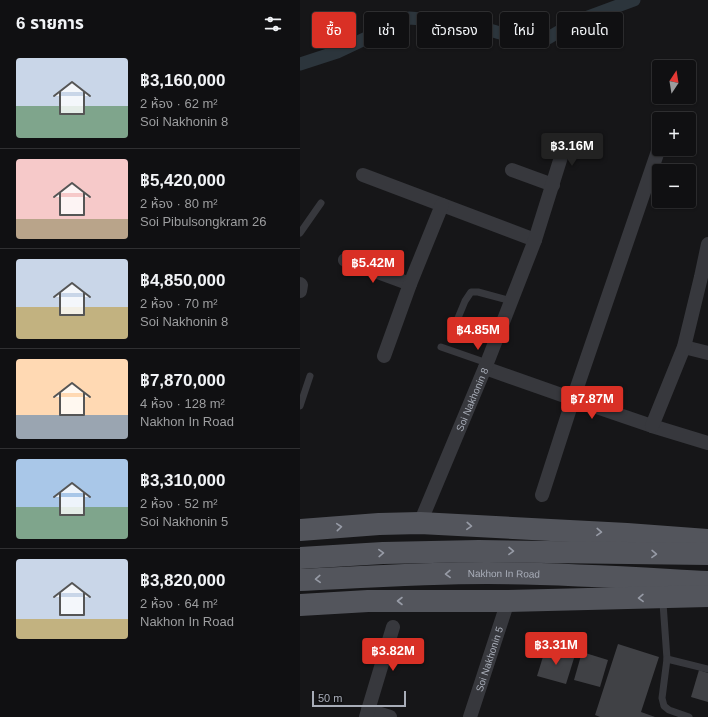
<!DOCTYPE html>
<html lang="th">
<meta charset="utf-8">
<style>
body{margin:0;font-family:Arial,"Noto Sans Thai",sans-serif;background:#19191b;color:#f1f3f6;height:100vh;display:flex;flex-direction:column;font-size:15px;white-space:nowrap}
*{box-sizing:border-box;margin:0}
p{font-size:13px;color:#9c9d9f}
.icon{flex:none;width:22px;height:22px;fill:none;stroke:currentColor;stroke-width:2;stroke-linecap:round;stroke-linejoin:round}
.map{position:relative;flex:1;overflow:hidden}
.details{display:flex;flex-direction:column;background:#101012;width:300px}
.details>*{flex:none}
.hud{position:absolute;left:12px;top:12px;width:336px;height:36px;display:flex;gap:8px}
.needle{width:26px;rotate:12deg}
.controls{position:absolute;left:352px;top:60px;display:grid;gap:8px}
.controls a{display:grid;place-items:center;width:44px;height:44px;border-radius:4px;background:#101012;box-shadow:0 1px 3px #0004,0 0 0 1px #303032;font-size:20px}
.scale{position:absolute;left:12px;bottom:10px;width:94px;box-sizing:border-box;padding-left:4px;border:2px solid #a8adb8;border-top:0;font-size:11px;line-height:14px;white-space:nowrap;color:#a8adb8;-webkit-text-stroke:3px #111113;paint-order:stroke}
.price{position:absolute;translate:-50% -34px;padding:0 9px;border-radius:4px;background:#d93025;color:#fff;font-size:13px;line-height:26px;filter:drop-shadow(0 1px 2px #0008)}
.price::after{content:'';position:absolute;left:50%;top:24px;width:12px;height:9px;margin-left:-6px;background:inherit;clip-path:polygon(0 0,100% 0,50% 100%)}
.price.on{background:#222;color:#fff}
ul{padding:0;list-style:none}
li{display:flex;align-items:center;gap:12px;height:100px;padding:0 16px}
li+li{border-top:1px solid #303032}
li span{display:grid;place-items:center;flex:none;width:112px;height:80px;border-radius:4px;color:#555}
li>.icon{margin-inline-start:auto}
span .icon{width:48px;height:48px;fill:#fffc;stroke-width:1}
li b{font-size:17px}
h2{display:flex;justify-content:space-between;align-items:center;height:48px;padding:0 16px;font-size:17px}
.pill{padding:0 14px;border-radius:4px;background:#101012;box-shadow:0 1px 3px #0004,0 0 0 1px #303032;font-size:14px;line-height:36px}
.pill.on{background:#d93025;color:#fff}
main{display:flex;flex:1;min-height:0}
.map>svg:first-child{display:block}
</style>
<main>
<section class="details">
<h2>6 รายการ<svg class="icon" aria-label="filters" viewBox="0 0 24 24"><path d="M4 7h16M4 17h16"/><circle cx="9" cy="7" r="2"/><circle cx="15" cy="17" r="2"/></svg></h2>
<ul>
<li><span style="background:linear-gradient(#c9d6e8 60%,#7fa58c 0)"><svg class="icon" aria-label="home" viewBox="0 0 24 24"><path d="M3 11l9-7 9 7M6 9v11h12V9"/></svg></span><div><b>฿3,160,000</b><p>2 ห้อง · 62 m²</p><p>Soi Nakhonin 8</p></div></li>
<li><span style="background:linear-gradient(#f6c9c9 75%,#b9a48a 0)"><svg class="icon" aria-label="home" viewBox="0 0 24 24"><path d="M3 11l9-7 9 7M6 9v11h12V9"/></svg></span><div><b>฿5,420,000</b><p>2 ห้อง · 80 m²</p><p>Soi Pibulsongkram 26</p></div></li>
<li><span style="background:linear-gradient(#c9d6e8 60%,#c2b280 0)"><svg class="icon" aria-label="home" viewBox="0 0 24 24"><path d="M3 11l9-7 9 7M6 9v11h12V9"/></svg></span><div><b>฿4,850,000</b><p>2 ห้อง · 70 m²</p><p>Soi Nakhonin 8</p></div></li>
<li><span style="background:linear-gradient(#ffd9b3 70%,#9aa5b1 0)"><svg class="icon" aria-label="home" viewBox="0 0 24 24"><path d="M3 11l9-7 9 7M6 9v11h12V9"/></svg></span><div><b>฿7,870,000</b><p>4 ห้อง · 128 m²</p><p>Nakhon In Road</p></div></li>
<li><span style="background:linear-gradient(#a9c7e8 60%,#7fa58c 0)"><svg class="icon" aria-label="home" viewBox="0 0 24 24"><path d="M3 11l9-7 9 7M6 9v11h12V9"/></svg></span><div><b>฿3,310,000</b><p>2 ห้อง · 52 m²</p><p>Soi Nakhonin 5</p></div></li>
<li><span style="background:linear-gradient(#c9d6e8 75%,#c2b280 0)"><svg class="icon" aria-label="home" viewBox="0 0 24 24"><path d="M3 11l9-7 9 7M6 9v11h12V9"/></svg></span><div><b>฿3,820,000</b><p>2 ห้อง · 64 m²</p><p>Nakhon In Road</p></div></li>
</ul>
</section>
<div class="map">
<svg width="408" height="717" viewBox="0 0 408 717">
<rect width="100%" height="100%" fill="#161618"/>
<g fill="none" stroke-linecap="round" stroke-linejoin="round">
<polyline stroke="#2c353c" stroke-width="13" points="0,64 37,52 109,18 163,22 227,41 248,38 277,21 334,0"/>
</g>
<g fill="#404145">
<polygon points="318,644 359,657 341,712 355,717 300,717 295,715"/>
<polygon points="246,647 275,655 266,684 237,676"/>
<polygon points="282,652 308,660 300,687 274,680"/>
<polygon points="399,670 408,673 408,702 391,697"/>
</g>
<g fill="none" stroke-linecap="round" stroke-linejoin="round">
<g stroke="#37383d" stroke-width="7">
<polyline points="0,233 21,203"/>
<polyline points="158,318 165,301 171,292 178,292 211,301"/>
<polyline points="141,347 187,363"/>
<polyline points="0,406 10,376"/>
<polyline points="363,603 367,659"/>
<polyline points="389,717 369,710 364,706 362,698 367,659 408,669"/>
</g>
<g stroke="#37383d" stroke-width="14">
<polyline points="212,170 253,185"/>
<polyline points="63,175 235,240"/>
<polyline points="45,260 110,284"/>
<polyline points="0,284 1,285 0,291"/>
<polyline points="384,347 408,353"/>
<polyline points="84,356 110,284 142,205"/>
<polyline points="185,368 273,399 352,426 408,443"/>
<polyline points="352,426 384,347 401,277 408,244"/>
<polyline points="242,495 273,399 358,151"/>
<path id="s1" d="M 120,523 L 187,363 L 235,240 L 266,141"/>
<polyline points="68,710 90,717"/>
<polyline points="66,717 93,627"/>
<path id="s2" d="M 170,717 L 208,601"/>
</g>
<g stroke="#53555c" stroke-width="22">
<polyline points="0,530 79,524 120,523 327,534 408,540"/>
<polyline points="0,558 83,553 179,551 408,554"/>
<path id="s3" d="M 0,580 C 62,577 125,573 187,573 C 261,573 334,578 408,582"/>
<polyline points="0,605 68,601 208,601 408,596"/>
</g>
</g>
<defs><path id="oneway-chevron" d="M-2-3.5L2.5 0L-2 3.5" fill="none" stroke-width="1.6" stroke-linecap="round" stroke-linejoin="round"/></defs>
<g stroke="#979ba6">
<use href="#oneway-chevron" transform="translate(169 526) rotate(3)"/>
<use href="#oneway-chevron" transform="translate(39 527) rotate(-5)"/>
<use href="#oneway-chevron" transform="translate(299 532) rotate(3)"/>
<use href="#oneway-chevron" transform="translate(211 551) rotate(1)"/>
<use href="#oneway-chevron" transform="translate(81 553) rotate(-2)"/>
<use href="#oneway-chevron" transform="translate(354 554) rotate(1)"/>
<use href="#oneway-chevron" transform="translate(148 574) rotate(178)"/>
<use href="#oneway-chevron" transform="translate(18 579) rotate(177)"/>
<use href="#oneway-chevron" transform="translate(341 598) rotate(179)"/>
<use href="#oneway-chevron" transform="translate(100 601) rotate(180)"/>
</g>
<g text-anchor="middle" stroke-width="4" stroke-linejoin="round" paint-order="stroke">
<g font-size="10" fill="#a8adb8" stroke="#111113">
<text dy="4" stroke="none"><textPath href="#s1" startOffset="134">Soi Nakhonin 8</textPath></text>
<text dy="4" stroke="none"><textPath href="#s3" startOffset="204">Nakhon In Road</textPath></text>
<text dy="4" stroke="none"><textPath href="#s2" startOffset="61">Soi Nakhonin 5</textPath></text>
</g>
</g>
</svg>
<div class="controls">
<a><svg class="needle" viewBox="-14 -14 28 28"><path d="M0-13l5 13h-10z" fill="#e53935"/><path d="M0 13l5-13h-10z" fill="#9c9d9f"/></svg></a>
<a>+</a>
<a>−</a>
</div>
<div class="scale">50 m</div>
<b class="price on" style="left:272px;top:167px">฿3.16M</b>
<b class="price" style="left:73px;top:284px">฿5.42M</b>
<b class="price" style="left:178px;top:351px">฿4.85M</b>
<b class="price" style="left:292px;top:420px">฿7.87M</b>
<b class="price" style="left:256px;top:666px">฿3.31M</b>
<b class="price" style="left:93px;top:672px">฿3.82M</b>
<div class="hud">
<a class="pill on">ซื้อ</a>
<a class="pill">เช่า</a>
<a class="pill">ตัวกรอง</a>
<a class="pill">ใหม่</a>
<a class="pill">คอนโด</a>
</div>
</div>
</main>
